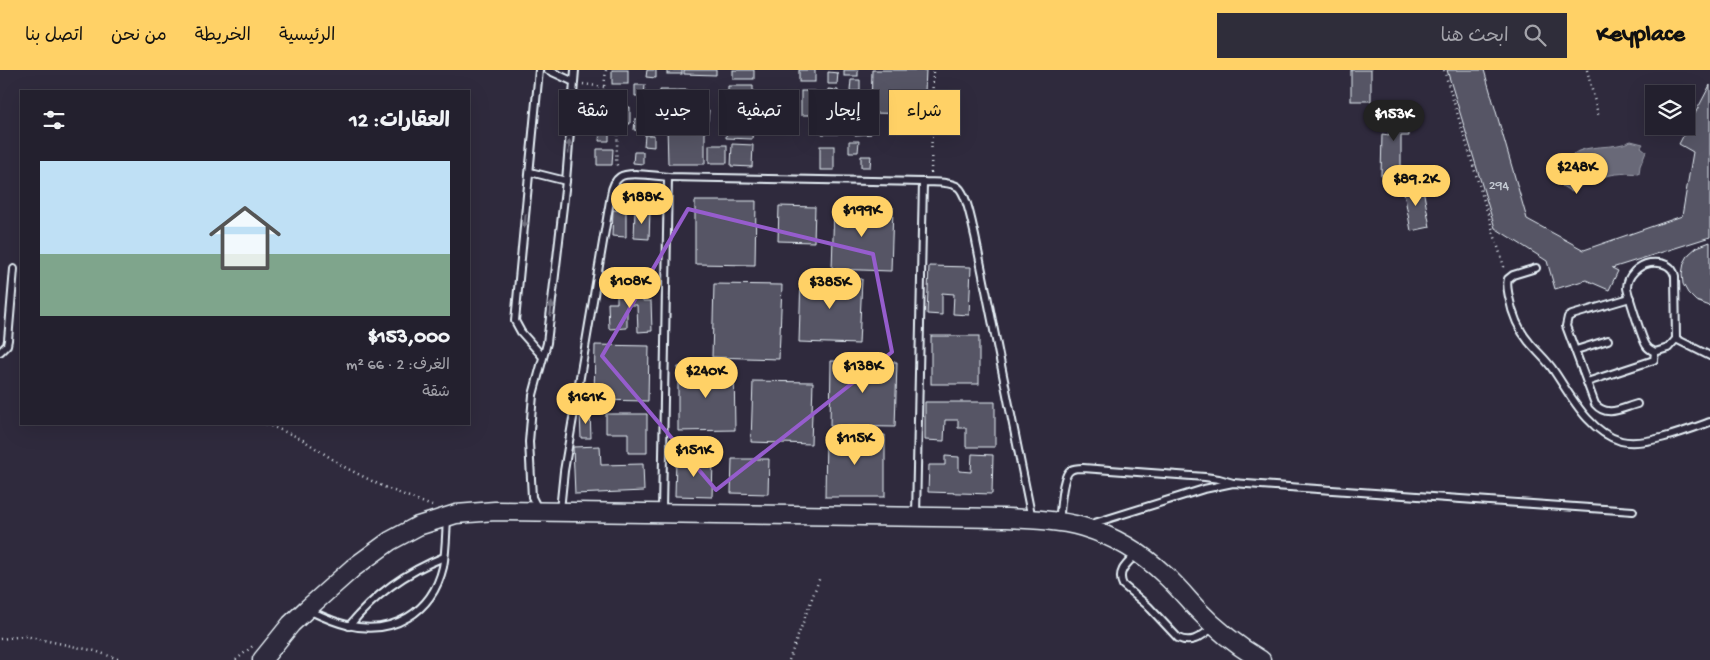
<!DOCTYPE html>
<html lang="ar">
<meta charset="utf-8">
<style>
body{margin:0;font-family:"Gochi Hand","Playpen Sans Arabic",sans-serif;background:#2f2d3a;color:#f1f3f6;direction:rtl;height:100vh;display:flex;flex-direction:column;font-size:19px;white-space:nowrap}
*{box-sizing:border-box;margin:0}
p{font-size:16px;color:#a3a3aa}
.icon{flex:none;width:28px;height:28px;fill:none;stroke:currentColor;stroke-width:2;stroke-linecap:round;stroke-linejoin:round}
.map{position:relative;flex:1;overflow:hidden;direction:ltr}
.sheet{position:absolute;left:20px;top:20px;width:450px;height:335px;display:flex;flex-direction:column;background:#23202e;border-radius:0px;box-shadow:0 5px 20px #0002,0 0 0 1px #403e4a;direction:rtl}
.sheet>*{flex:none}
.guide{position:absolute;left:485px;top:20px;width:475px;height:45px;direction:rtl;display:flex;gap:10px}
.tools{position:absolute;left:1645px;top:15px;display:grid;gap:10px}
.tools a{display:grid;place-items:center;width:50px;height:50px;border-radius:0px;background:#23202e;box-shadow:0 5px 20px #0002,0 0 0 1px #403e4a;font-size:25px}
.price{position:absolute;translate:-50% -42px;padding:0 11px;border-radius:18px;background:#ffd166;color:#111;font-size:16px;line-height:32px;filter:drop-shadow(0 1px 2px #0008)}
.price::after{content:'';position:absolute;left:50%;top:30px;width:15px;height:11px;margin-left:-8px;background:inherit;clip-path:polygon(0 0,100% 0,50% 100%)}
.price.current{background:#222;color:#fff}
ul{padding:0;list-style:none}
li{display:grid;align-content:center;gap:10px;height:265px;padding:0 20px}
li+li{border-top:1px solid #403e4a}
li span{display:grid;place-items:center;height:155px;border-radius:0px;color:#555}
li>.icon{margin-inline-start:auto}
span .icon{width:90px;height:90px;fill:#fffc;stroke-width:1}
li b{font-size:21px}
h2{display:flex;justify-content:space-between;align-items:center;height:60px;padding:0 20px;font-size:21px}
.tag{padding:0 18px;border-radius:0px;background:#23202e;box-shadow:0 5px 20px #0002,0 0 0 1px #403e4a;font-size:18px;line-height:45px}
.tag.current{background:#ffd166;color:#111}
header{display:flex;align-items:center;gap:30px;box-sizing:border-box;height:70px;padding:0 25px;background:#ffd166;color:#111}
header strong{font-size:24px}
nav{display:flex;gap:28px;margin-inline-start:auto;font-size:18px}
.search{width:350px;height:45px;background:#2f2d3a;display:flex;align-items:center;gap:12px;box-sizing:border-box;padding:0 18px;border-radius:0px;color:#a3a3aa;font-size:19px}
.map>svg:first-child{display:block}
</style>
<header>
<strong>Keyplace</strong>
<div class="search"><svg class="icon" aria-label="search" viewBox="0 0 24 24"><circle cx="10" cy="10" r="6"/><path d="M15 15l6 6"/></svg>ابحث هنا</div>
<nav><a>الرئيسية</a><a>الخريطة</a><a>من نحن</a><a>اتصل بنا</a></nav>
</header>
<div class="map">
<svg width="1710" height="590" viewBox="0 0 1710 590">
<rect width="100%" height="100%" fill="#2f2a3d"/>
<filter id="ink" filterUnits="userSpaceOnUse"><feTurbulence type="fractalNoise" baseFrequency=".02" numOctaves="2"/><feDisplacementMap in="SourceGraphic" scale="10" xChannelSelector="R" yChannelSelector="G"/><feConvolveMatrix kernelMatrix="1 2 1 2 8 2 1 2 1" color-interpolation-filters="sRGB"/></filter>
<g filter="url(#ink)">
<path fill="#696978" stroke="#9c9fab" d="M 1631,71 L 1643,74 L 1641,77 L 1646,81 L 1640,96 L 1639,104 C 1616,101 1589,108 1572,122 L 1562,116 L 1566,106 L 1560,101 C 1564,96 1568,89 1572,85 C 1586,73 1614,80 1631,71 Z"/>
<g fill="#575565" stroke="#e8f1f8">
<rect x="612" y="0" width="16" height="14"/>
<polygon points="647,0 656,0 656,8 646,7"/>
<rect x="667" y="0" width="15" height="4"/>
<polygon points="684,0 716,0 716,5 684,4"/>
<rect x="733" y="0" width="21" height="9"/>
<rect x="799" y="0" width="16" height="12"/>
<rect x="844" y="0" width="14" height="6"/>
<polygon points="872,0 926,0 924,44 871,43"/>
<rect x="1351" y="0" width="20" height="31"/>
<polygon points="1447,0 1484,0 1527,149 1584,180 1682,146 1693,82 1679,74 1710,15 1710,167 1612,198 1618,201 1609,220 1586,210 1555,219 1547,191 1495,158"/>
<polygon points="828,2 838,3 837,14 828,14"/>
<polygon points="851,10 860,10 860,21 850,21"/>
<polygon points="635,15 645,15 644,26 635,26"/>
<polygon points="728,16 753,16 753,29 740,29 740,36 728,36"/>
<polygon points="828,19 838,20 838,31 828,31"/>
<polygon points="660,20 688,20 688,51 660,50"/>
<polygon points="614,21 623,22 623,33 613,33"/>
<rect x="801" y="21" width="14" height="24"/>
<polygon points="860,27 861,41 845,41 844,28"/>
<polygon points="646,32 655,33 655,44 645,44"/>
<polygon points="630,37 630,54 614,53 614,38"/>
<polygon points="1389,38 1409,39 1409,66 1401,66 1401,106 1381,105 1382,64 1389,65"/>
<polygon points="699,40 709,40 708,51 699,51"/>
<polygon points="728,41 754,42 752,69 726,68"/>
<polygon points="822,47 837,47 838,64 822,64"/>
<polygon points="871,47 871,64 855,65 855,48"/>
<polygon points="635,49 644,49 644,61 634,60"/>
<polygon points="705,55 705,94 668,94 667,56"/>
<polygon points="600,60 609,60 609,71 599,71"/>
<polygon points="645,65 654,65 654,77 644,76"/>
<polygon points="849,71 859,71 858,82 849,82"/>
<polygon points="732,74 753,75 752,97 731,96"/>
<rect x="709" y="75" width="18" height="18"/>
<rect x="820" y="76" width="14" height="24"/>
<polygon points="597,79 613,79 612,95 597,95"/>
<polygon points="634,82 643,82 643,94 633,93"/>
<polygon points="861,86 871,86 870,97 861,97"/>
<polygon points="1422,113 1430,157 1411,161 1403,117"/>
<polygon points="695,131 756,131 755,195 695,194"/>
<polygon points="834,135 893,137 891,201 832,199"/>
<polygon points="779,136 815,137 814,172 778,171"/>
<polygon points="613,140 626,141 626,167 612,166"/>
<polygon points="635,141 650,141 649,169 634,168"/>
<polygon points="1710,172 1710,236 1696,231 1688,223 1683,214 1682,204 1684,193 1689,184 1697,177"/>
<polygon points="929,196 971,197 969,245 953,244 954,224 942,223 942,245 927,244"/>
<polygon points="801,207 862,209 859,274 799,272"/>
<polygon points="714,214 782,215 779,289 712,287"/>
<polygon points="643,215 643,231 651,231 652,261 638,262 637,235 627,235 627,258 609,259 608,233 617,233 617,216"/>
<rect x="931" y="266" width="48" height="48"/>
<polygon points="595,275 649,276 648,331 594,330"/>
<polygon points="831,291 897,292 895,357 830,356"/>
<polygon points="734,296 735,360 678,361 678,297"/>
<polygon points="753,311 813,312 811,374 751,372"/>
<polygon points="925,332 995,332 995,377 966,377 966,358 958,358 958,350 945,350 944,371 925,370"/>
<polygon points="590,341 591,368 581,368 580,342"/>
<polygon points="606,344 647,344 647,383 628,383 628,363 606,363"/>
<polygon points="826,365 885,365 885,427 825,427"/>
<polygon points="600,376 601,395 643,394 644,421 575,424 573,377"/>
<polygon points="972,384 993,385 992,424 928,422 929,395 945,395 945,386 959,387 959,401 971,402"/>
<polygon points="676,389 713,390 712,427 675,426"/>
<polygon points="732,389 769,389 768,424 731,423"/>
</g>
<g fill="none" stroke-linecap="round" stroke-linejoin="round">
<defs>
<g id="lane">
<polyline points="539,0 515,251 521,262 543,287"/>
<polyline points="548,0 574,12"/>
<polyline points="530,102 566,111"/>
<path d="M 1650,193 C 1661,192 1672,194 1675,206 L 1676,269 L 1668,278 L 1655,282 C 1651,280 1648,279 1646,275 C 1642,269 1628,224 1627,218 C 1627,205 1639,195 1650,193 Z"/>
<path d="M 1536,198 L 1513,205 L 1508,209 C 1506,215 1508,221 1509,227 C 1512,243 1518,259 1529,272 C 1537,282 1547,290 1554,301 C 1571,326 1589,362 1621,371 C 1644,377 1688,360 1710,352"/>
<path d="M 1630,228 L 1572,245 L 1568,247 L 1566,256 L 1595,334 C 1607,348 1622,338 1637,334"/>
<polyline points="1676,269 1710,286"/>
<polyline points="1576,280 1608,270"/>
<polyline points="0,282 7,275 8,270 14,199"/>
<polyline points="1587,312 1654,290 1655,282"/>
<polyline points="538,439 532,427 529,372 533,325 547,273 566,111 575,0"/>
<path d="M 560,440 L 564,401 L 611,125 C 612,118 614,111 620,107 C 628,101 658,106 668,107 L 923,112 C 933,113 949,111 958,117 C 967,124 972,154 975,166 L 1032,449"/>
<polyline points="662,441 668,107"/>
<polyline points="916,446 923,112"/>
<path d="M 1059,451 C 1061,441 1061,405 1071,400 C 1074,398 1080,398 1083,398 L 1205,407 L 1219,409 L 1233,413"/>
<polyline points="1088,455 1204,419 1233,413 1633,441"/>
<path d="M 1137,484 C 1128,493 1116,501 1123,515 L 1148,536 L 1178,568 C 1193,575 1202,565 1214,557"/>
<path d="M 308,540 C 321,546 333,552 347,555 C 392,566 432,543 443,497 C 446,481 446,464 447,448"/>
<path d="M 349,556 C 375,524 406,502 444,487"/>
</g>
<path id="secondary" d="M 262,590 L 291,554 L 307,539 L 353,498 L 390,471 L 418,456 L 456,444 L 495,441 L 1004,448 C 1029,449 1060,450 1083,457 C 1113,466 1142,483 1165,505 C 1176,515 1186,527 1196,538 C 1215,558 1237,576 1261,590"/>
</defs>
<use href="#lane" stroke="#e8f1f8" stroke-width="10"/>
<use href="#secondary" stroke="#e8f1f8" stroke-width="21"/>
<g stroke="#e8f1f8" stroke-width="2.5" stroke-dasharray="1 4" stroke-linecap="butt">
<polyline points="606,0 604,17 606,50 618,61 616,92 618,98"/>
<polyline points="1444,0 1505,200"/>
<polyline points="1587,0 1599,48"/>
<polyline points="583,14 604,17"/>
<polyline points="931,103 933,0"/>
<polyline points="266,354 300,368 346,398 384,417 432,436"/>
<polyline points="0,569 25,566 95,581 121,590"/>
<polyline points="236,590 255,574"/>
<polyline points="789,590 820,507"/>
</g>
<use href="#lane" stroke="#2f2a3d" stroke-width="6"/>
<use href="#secondary" stroke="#2f2a3d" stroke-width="18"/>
</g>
<defs><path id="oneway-solid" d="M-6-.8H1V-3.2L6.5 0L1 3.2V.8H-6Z" transform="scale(1.25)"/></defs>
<g fill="#70707e">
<use href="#oneway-solid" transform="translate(569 77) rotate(-85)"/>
<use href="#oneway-solid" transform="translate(525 151) rotate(96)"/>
<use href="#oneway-solid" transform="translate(551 239) rotate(-83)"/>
</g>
</g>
<path fill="none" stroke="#965dcd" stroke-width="4" stroke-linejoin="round" d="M 688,139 L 873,184 L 892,282 L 716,420 L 602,286 Z"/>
<g text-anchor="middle" stroke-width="4" stroke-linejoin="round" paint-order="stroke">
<g font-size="14" fill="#c4cad3">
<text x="1499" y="119">294</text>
</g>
</g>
</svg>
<div class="tools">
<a><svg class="icon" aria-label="layers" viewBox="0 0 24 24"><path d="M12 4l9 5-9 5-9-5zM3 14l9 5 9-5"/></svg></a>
</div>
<b class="price current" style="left:1394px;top:72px">$153K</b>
<b class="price" style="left:1577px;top:125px">$248K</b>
<b class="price" style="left:1416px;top:137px">$89.2K</b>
<b class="price" style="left:642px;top:155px">$188K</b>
<b class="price" style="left:862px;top:168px">$199K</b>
<b class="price" style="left:630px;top:239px">$108K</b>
<b class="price" style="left:830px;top:240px">$385K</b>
<b class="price" style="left:863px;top:324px">$138K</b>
<b class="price" style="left:706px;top:329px">$240K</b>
<b class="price" style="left:586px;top:355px">$161K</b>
<b class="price" style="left:855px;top:396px">$115K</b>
<b class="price" style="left:694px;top:408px">$151K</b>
<div class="guide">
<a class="tag current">شراء</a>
<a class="tag">إيجار</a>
<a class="tag">تصفية</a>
<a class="tag">جديد</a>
<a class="tag">شقة</a>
</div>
<section class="sheet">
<h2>العقارات: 12<svg class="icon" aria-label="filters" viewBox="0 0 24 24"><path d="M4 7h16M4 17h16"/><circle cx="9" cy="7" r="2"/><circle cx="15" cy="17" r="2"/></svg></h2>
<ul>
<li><span style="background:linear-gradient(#bfe0f5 60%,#7fa58c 0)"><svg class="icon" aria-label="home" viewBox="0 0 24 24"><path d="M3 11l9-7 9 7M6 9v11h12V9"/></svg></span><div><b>$153,000</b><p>الغرف: 2 · 66 m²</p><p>شقة</p></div></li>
</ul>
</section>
</div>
